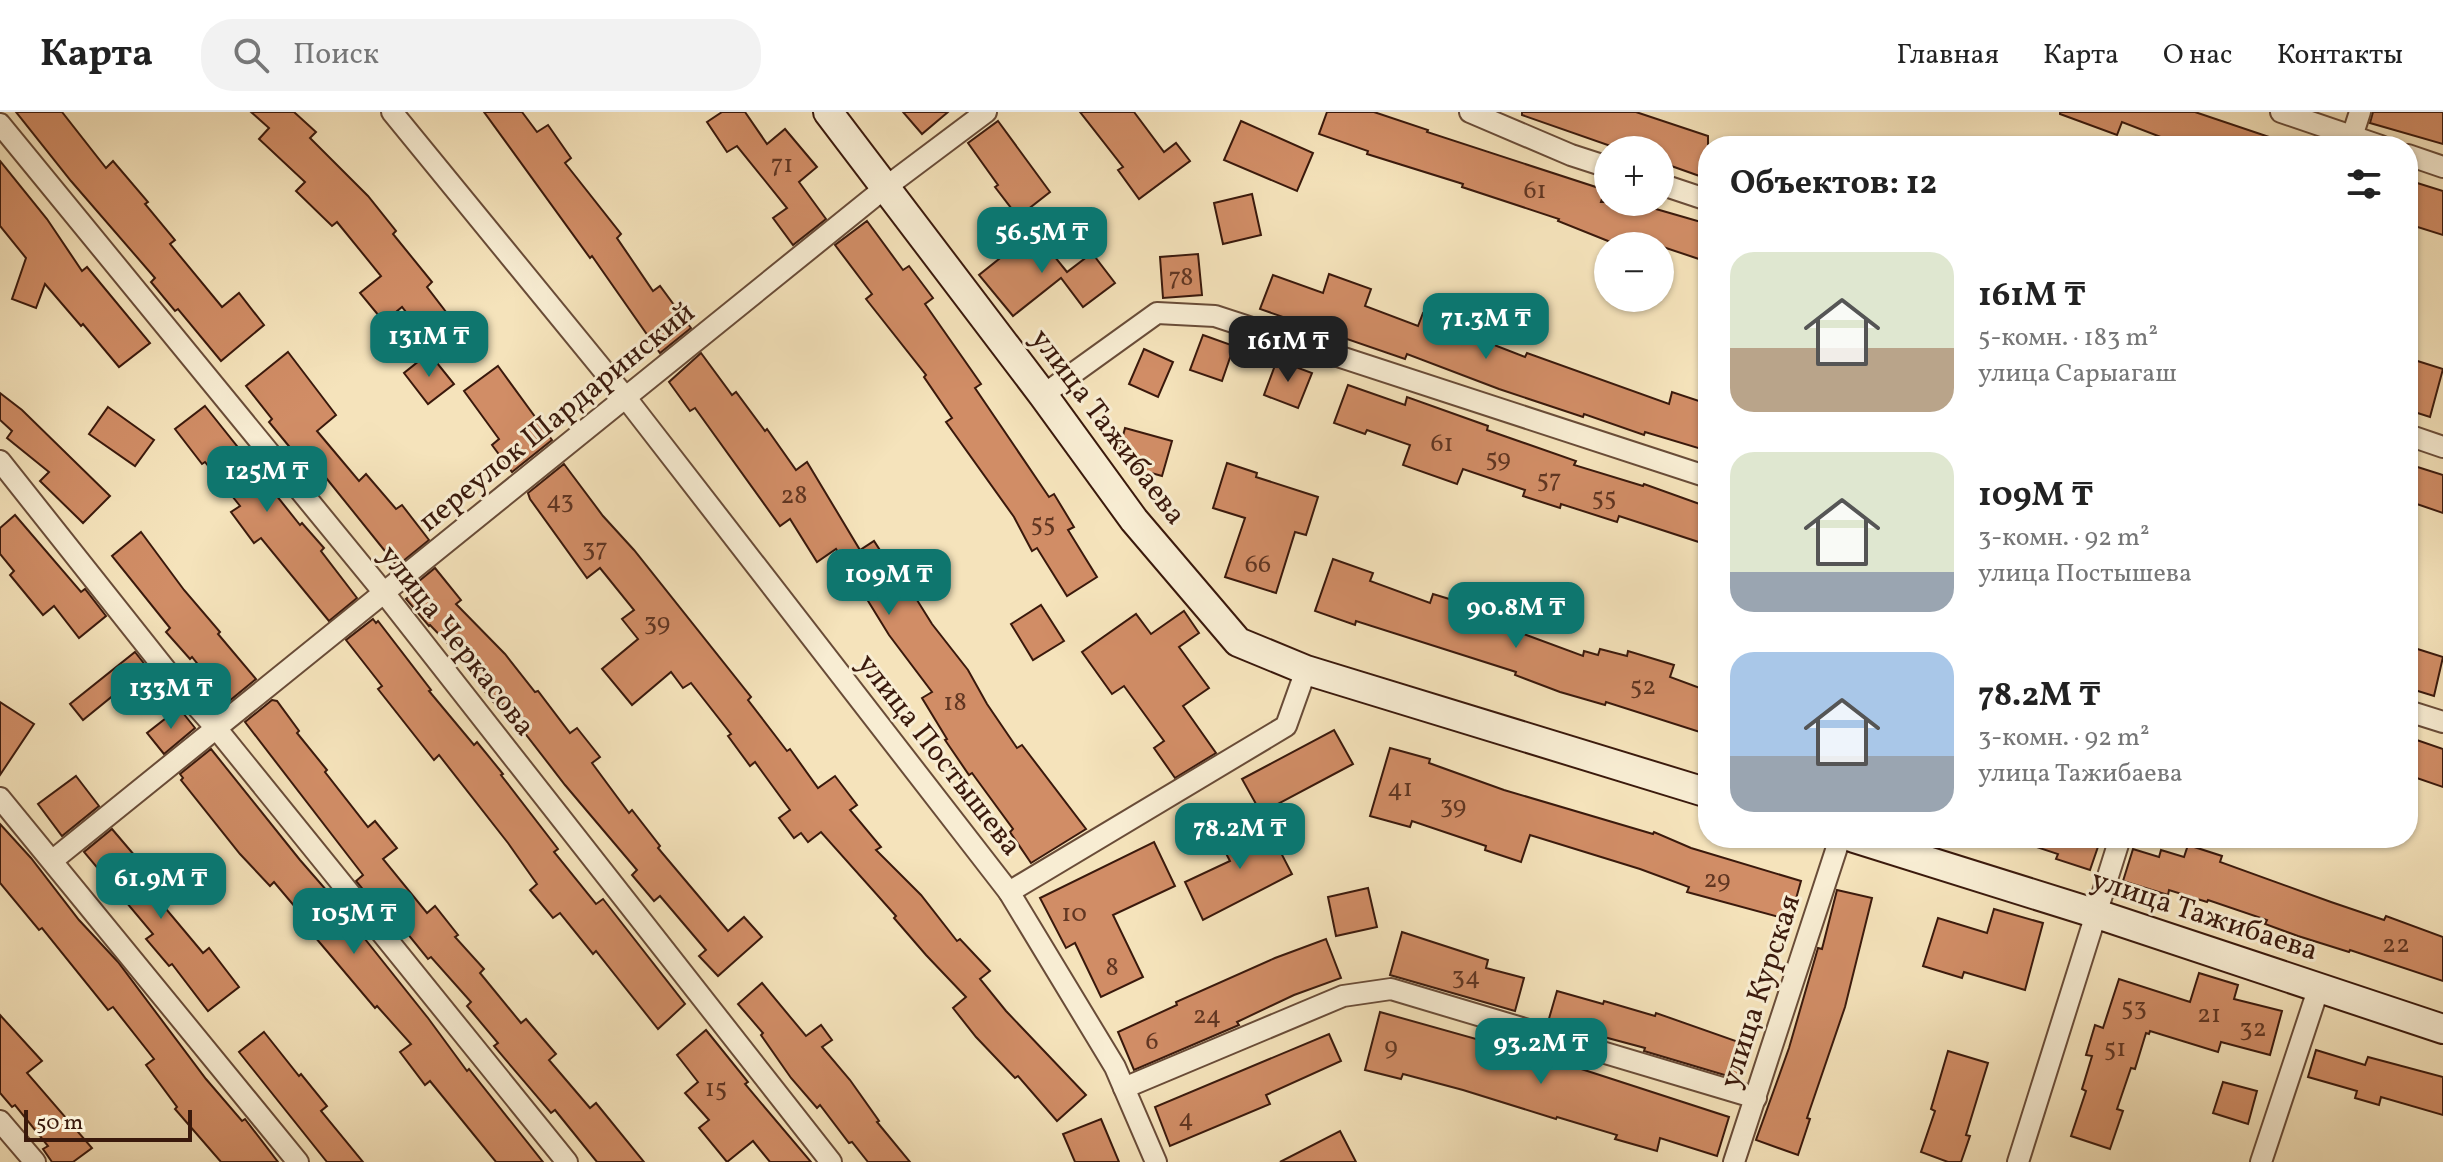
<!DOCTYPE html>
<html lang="ru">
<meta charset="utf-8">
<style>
body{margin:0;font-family:Vollkorn,serif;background:#f2f2f2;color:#222;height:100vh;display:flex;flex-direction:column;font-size:30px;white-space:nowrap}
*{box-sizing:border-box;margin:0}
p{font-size:26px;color:#767676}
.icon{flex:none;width:44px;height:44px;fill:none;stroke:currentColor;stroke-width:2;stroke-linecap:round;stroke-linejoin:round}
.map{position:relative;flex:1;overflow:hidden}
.panel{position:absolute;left:1698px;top:24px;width:720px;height:712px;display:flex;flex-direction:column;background:#fff;border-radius:32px;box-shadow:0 2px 6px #0004}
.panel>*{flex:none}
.buttons{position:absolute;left:1594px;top:24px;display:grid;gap:16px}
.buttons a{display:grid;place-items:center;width:80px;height:80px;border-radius:50%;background:#fff;box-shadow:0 2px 6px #0004;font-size:40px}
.scale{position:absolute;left:24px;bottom:20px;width:168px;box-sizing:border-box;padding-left:8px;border:4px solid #3a190c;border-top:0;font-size:22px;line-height:28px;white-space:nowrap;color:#3a190c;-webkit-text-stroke:6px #f8edd3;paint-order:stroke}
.price{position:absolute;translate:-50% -68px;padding:0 18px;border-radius:16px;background:#0f766e;color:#fff;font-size:26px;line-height:52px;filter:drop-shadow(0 2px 4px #0008)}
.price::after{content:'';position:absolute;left:50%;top:48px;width:24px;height:18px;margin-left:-12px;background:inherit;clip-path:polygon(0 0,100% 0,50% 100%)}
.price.selected{background:#222;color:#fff}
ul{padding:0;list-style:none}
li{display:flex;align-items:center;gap:24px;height:200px;padding:0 32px}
li span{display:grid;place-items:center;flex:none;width:224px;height:160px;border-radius:24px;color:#555}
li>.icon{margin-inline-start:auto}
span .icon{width:96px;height:96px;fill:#fffc;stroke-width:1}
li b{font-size:34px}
h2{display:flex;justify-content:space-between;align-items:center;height:96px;padding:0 32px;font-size:34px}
header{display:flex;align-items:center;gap:48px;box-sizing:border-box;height:112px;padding:0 40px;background:#fff;border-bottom:2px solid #e0e0e0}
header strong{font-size:38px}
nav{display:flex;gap:44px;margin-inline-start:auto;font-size:28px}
.search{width:560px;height:72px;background:#f2f2f2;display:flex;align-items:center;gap:20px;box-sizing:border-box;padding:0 28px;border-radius:32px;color:#767676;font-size:30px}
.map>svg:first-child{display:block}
</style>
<header>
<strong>Карта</strong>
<div class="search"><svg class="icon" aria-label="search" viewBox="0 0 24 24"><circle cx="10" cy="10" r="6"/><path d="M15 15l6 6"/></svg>Поиск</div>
<nav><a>Главная</a><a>Карта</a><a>О нас</a><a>Контакты</a></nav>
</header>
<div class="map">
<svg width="2443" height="1050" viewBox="0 0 2443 1050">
<rect width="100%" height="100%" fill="#f5e3bb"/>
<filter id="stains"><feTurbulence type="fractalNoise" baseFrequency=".0025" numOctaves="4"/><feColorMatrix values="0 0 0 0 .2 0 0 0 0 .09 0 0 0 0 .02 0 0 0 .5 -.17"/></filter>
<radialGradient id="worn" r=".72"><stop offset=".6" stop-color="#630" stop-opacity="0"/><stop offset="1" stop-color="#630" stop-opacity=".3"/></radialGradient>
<g fill="#d18d66" stroke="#3a190c" stroke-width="2">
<polygon points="16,0 62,0 106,56 113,49 148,90 145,92 175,128 170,132 222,195 239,181 264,213 221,249 178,197 175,199 151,170 155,166 71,69"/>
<polygon points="251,0 294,0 316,20 310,26 368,84 396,119 393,122 432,170 427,175 456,213 431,232 402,195 384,210 360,181 381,164 337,110 332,114 296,79 305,70 259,27 269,16"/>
<polygon points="484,0 522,0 537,20 548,13 571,46 565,51 621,122 617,126 653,179 660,174 691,216 660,241 592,144 590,146"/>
<polygon points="722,0 745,0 767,32 785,17 817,55 799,70 826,107 793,133 773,106 787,96 737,34 727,40 707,10"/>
<polygon points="903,0 948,0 922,22"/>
<polygon points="1080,0 1134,0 1164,40 1176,31 1190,49 1139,87 1118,58 1123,55"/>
<polygon points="1327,0 1374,0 1428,18 1427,20 1605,78 1601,90 1658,90 1656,97 1708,112 1708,150 1660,134 1625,134 1608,129 1558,109 1559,107 1462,75 1463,72 1367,42 1368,39 1319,22"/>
<polygon points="1522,0 1636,0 1708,24 1708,67 1660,50 1660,38 1622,38 1522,3"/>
<polygon points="2060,0 2195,0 2287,31 2287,34 2184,34 2122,10 2117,23 2060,2"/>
<polygon points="2373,0 2443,0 2443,32 2370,11"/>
<polygon points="998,9 1050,80 1018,105 995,75 998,73 968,31"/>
<polygon points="1241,9 1313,41 1297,79 1224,48"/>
<polygon points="0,49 47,107 82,159 87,155 150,231 119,255 83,212 81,214 45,172 36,196 12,187 26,146 0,114"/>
<polygon points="2414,70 2443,79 2443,123 2408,112 2408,87"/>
<polygon points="1252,82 1261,123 1223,132 1214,91"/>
<polygon points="867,109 903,158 909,154 933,186 925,192 981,272 975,276 1049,385 1054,382 1074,415 1068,418 1097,465 1067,484 1037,436 1032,439 1014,405 946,310 952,306 924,265 926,263 866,187 872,182 835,133"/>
<polygon points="1034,119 1067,160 1092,141 1115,171 1083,195 1061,166 1013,204 979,163"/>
<polygon points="1198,142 1202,183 1163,186 1160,145"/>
<polygon points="1329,162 1371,177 1365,194 1418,214 1423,201 1455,213 1453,217 1525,245 1527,241 1669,292 1672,280 1708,292 1708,339 1645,320 1644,323 1584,302 1583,305 1499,277 1407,242 1405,247 1260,197 1273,163 1323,181"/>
<polygon points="1203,223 1234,234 1222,269 1190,258"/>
<polygon points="1144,237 1173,250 1158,285 1129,272"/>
<polygon points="288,240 336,303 317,319 359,369 366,362 396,397 402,393 429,428 397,454 327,367 318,375 299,353 302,350 269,310 272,307 246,274"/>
<polygon points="429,241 454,272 428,292 404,261"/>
<polygon points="701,241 732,283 736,280 765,319 767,317 796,358 807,350 860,438 874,429 903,474 907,472 932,512 968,558 987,592 1017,636 1022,633 1086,717 1031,751 1010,720 1013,717 972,661 969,663 945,628 947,627 922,586 932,580 889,523 836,437 817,450 790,407 780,414 695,296 690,299 669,270"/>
<polygon points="2408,246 2443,257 2430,305 2408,298"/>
<polygon points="1277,248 1312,261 1298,296 1264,283"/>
<polygon points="498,254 552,328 512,360 492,333 499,327 464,279"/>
<polygon points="1348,273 1405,293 1407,285 1488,314 1487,318 1576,349 1574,353 1643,374 1644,372 1708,395 1708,433 1619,404 1617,410 1561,392 1560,396 1523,384 1525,378 1463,357 1457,372 1403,353 1410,333 1367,318 1365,322 1334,311"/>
<polygon points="0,281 22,298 110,384 83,411 40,369 49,360 7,326 12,319 0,308"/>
<polygon points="205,294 300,413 302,411 324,436 321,439 357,486 329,509 261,426 254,431 231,400 240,394 205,350 202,352 175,317"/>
<polygon points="108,295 154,328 135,354 89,322"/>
<polygon points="1125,316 1172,329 1162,364 1126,354 1128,345 1118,343"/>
<polygon points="1227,351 1257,361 1256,365 1318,385 1306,423 1295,420 1276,481 1225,465 1245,406 1213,396"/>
<polygon points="564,352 603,404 634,438 751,585 748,588 787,639 790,637 818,676 835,664 857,693 850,698 881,735 876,738 921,783 957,829 960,827 990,859 980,867 1006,899 1086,983 1057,1009 1018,964 1015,966 976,925 953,896 966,885 926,843 894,806 896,804 821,720 808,730 801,721 794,726 779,706 790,698 755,650 750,654 728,624 731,622 691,571 683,576 671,560 632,593 602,557 638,527 622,507 634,498 600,456 587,466 530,387 528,381"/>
<polygon points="2408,352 2443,363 2443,401 2408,389"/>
<polygon points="15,403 81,480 85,477 106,504 79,526 54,494 43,503 10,463 14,459 0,442 0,416"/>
<polygon points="141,420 184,478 220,520 218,522 256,567 228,590 192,545 190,547 166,520 170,516 112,444"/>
<polygon points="1333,447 1373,461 1370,469 1430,491 1433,482 1469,493 1465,504 1510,517 1583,544 1584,539 1598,543 1600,537 1627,544 1628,539 1674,553 1670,565 1708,579 1708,607 1703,621 1606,590 1605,593 1560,580 1515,563 1516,560 1356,509 1355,513 1315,499"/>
<polygon points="435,456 461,488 456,492 505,542 535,580 538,579 570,621 577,616 600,645 592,651 629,701 632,698 660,734 658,736 728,819 744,805 762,825 718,864 699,844 706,838 660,784 654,789 632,763 637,758 565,673 500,589 495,592 474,566 478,563 430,513 429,514 406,487 416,479 413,474"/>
<polygon points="1041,493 1064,529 1033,548 1011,512"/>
<polygon points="1184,499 1199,521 1179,535 1209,576 1183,594 1216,641 1175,666 1154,636 1164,629 1124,574 1112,582 1082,540 1136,502 1151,522"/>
<polygon points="373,507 376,511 378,509 431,578 429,579 474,633 477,630 503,662 501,663 558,737 554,740 596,792 603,787 685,892 658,917 596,839 593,842 560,801 553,806 530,778 537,772 508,731 439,643 434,648 378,577 382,574 346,528"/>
<polygon points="2408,534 2443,545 2434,584 2408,576"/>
<polygon points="135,540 157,568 130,590 120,578 83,608 70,592"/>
<polygon points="272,588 277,589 299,619 297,621 327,658 325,660 368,715 375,709 397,736 383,747 427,801 435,794 458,823 455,825 484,857 480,861 521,911 526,907 556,942 549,948 590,996 596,991 644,1050 597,1050 555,998 551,1001 494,934 498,931 467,894 471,890 431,845 428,847 394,805 388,808 356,769 363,763 245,610"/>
<polygon points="0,590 34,612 0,663"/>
<polygon points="179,596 195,616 164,642 147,621"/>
<polygon points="1334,618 1353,652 1261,701 1242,667"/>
<polygon points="2408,625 2443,637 2443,675 2408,663"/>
<polygon points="1390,636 1430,647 1429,651 1504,678 1653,722 1654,720 1691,736 1801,769 1790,808 1687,780 1689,775 1640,757 1530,723 1521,750 1485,738 1486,734 1412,709 1410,715 1370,704"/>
<polygon points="211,637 300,748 334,787 336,785 368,825 365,827 428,906 467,959 469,957 543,1050 496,1050 430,969 425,973 400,940 411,932 377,894 375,896 304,812 307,809 274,770 270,774 240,742 181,668 183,666 180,662"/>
<polygon points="76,664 99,694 62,724 38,692"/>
<polygon points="1264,708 1292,762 1203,808 1185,770 1230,749 1220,730"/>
<polygon points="0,712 31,746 79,808 118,850 206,967 242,1009 245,1007 278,1050 221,1050 175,997 177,995 146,953 154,947 113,895 108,898 42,816 39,818 0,771"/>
<polygon points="112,717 170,785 161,791 203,841 209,836 239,875 208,899 172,852 169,854 146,827 153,822 84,740"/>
<polygon points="2021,726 2101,726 2090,758 2056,747 2058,742 2021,730"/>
<polygon points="1154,730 1175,774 1113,803 1143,865 1101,885 1075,831 1066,836 1040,786"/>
<polygon points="2188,733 2222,744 2220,750 2331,790 2384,808 2386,804 2443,825 2443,869 2350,838 2349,840 2298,824 2265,812 2267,808 2208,788 2207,790 2169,778 2168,783 2123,769 2133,737 2159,745 2161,738 2184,745"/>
<polygon points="1368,776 1377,815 1336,824 1328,785"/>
<polygon points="1837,778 1872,786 1845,895 1807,1006 1810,1007 1798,1043 1756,1028 1789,936 1818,836 1822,837"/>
<polygon points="1994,797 2043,811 2025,878 1964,860 1962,866 1923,854 1938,806 1987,821"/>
<polygon points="1402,820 1488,848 1486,856 1524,866 1515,899 1390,863"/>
<polygon points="1326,827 1341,866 1294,883 1237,910 1239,913 1134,958 1118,920 1177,893 1176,890 1275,846"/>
<polygon points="2199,861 2238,873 2234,887 2282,899 2270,943 2221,930 2218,940 2150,919 2149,922 2146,921 2135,957 2131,956 2117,997 2123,999 2110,1037 2071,1024 2086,979 2082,977 2092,944 2086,943 2095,913 2103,916 2119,867 2190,890"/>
<polygon points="762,871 806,924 821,913 832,928 822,935 850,968 879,1009 877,1010 910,1050 868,1050 852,1030 849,1031 820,993 817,996 791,966 761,923 763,921 738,892"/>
<polygon points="1557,879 1603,892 1604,889 1655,904 1656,901 1750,934 1738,967 1644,939 1645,936 1548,910"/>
<polygon points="1380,900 1572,954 1729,1005 1717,1044 1660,1026 1657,1039 1615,1027 1617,1023 1557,1005 1556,1007 1463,978 1403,962 1401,967 1365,958"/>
<polygon points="0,903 42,949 27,961 92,1036 73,1050 52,1050 43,1037 48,1034 15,993 12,995 0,981"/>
<polygon points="706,918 748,970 745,972 811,1050 770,1050 753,1029 727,1050 699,1016 709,1008 685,981 698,970 677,943"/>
<polygon points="264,920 299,964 301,962 327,994 321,999 363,1050 327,1050 239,940"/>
<polygon points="1329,922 1341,949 1266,983 1270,992 1170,1034 1155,995"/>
<polygon points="2316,938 2365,953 2368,945 2443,965 2443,1003 2381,985 2379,993 2355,986 2357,979 2308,965"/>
<polygon points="1948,939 1988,951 1966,1023 1970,1024 1961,1050 1948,1050 1921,1040 1935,999 1931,997"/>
<polygon points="2223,970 2257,979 2248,1012 2213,1001"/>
<polygon points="1101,1007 1119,1050 1075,1050 1063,1022"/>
<polygon points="1340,1019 1356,1050 1280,1050"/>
</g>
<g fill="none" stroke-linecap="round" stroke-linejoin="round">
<defs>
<g id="street">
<polyline points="392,0 626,286 1009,780 1115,955 1156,1050"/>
<polyline points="1470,0 1571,43 1608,55"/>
<polyline points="2281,0 2381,34"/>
<polyline points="0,12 385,482 831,1050"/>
<polyline points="2349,34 2360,0"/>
<polyline points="2408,43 2443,55"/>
<polyline points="1660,72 1708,88"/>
<polyline points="1043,283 1157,201 1215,204 1708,365"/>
<polyline points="2408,323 2443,335"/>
<polyline points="0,349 177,572 216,616 567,1050"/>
<polyline points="2408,599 2443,610"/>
<polyline points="0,686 298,1050"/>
<polyline points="53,748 886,75 986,0"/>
<polyline points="1009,780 1286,614 1306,558"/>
<polyline points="1124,976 1343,884 1391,877 1756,986"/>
<polyline points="0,1009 35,1050"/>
<polyline points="1734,1050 1840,726"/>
<polyline points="2018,1050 2120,726"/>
<polyline points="2261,1050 2319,875"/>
</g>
<g id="secondary">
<polyline points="828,0 1043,283 1134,408 1238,530 1306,558 1708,681"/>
<polyline points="1854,726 2097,802 2443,917"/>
</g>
</defs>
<use href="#street" stroke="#694c38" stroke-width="24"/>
<use href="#secondary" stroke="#3a190c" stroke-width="32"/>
<use href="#street" stroke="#f8edd3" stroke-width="20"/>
<use href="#secondary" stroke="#f8edd3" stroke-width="28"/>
</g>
<g text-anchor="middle" stroke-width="6" stroke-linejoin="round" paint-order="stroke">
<g font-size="26" fill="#603622">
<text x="782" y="60">71</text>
<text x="1535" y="86">61</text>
<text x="1181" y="173">78</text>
<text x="1442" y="339">61</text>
<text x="1498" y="354">59</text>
<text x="1549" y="375">57</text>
<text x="794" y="391">28</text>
<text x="1604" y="393">55</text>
<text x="560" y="396">43</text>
<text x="1043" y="419">55</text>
<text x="595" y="444">37</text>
<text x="1258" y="460">66</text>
<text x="657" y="518">39</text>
<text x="1643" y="582">52</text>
<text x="955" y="598">18</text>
<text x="1400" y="684">41</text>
<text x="1453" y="701">39</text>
<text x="1717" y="775">29</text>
<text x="1074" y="809">10</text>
<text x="2396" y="840">22</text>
<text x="1112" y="863">8</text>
<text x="1466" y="872">34</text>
<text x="2134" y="903">53</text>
<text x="2209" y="910">21</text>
<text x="1207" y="911">24</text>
<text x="2253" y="924">32</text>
<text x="1152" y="937">6</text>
<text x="1391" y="942">9</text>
<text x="2115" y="944">51</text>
<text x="716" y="984">15</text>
<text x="1186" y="1014">4</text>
</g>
<g font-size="30" fill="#3a190c" stroke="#f8edd3">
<text transform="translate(556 304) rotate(-39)" y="10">переулок Шардаринский</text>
<text transform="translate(1109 314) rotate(53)" y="10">улица Тажибаева</text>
<text transform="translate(458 528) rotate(52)" y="10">улица Черкасова</text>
<text transform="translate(940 642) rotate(52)" y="10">улица Постышева</text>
<text transform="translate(2205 802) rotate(18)" y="10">улица Тажибаева</text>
<text transform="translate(1759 879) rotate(-72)" y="10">улица Курская</text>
</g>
</g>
<rect width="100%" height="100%" filter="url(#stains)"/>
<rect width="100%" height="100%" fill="url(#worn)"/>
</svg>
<div class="buttons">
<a>+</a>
<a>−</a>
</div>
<div class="scale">50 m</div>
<b class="price" style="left:1042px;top:163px">56.5M ₸</b>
<b class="price" style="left:1486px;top:249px">71.3M ₸</b>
<b class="price" style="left:429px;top:267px">131M ₸</b>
<b class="price selected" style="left:1288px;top:272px">161M ₸</b>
<b class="price" style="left:267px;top:402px">125M ₸</b>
<b class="price" style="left:889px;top:505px">109M ₸</b>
<b class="price" style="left:1516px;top:538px">90.8M ₸</b>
<b class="price" style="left:171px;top:619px">133M ₸</b>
<b class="price" style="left:1240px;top:759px">78.2M ₸</b>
<b class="price" style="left:161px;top:809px">61.9M ₸</b>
<b class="price" style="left:354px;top:844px">105M ₸</b>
<b class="price" style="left:1541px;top:974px">93.2M ₸</b>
<section class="panel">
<h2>Объектов: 12<svg class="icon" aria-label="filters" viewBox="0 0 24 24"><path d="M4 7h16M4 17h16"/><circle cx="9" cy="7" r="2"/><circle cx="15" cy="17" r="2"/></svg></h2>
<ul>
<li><span style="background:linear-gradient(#dfe7d0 60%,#b9a48a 0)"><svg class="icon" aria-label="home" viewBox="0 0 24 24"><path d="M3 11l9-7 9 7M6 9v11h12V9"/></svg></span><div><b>161M ₸</b><p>5-комн. · 183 m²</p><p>улица Сарыагаш</p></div></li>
<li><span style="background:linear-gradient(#dfe7d0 75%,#9aa5b1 0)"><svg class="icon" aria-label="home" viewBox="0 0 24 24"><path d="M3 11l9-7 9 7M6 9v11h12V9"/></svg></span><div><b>109M ₸</b><p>3-комн. · 92 m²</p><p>улица Постышева</p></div></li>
<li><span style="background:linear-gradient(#a9c7e8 65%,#9aa5b1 0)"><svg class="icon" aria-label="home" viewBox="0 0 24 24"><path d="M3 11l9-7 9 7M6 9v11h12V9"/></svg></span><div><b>78.2M ₸</b><p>3-комн. · 92 m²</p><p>улица Тажибаева</p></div></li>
</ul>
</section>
</div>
